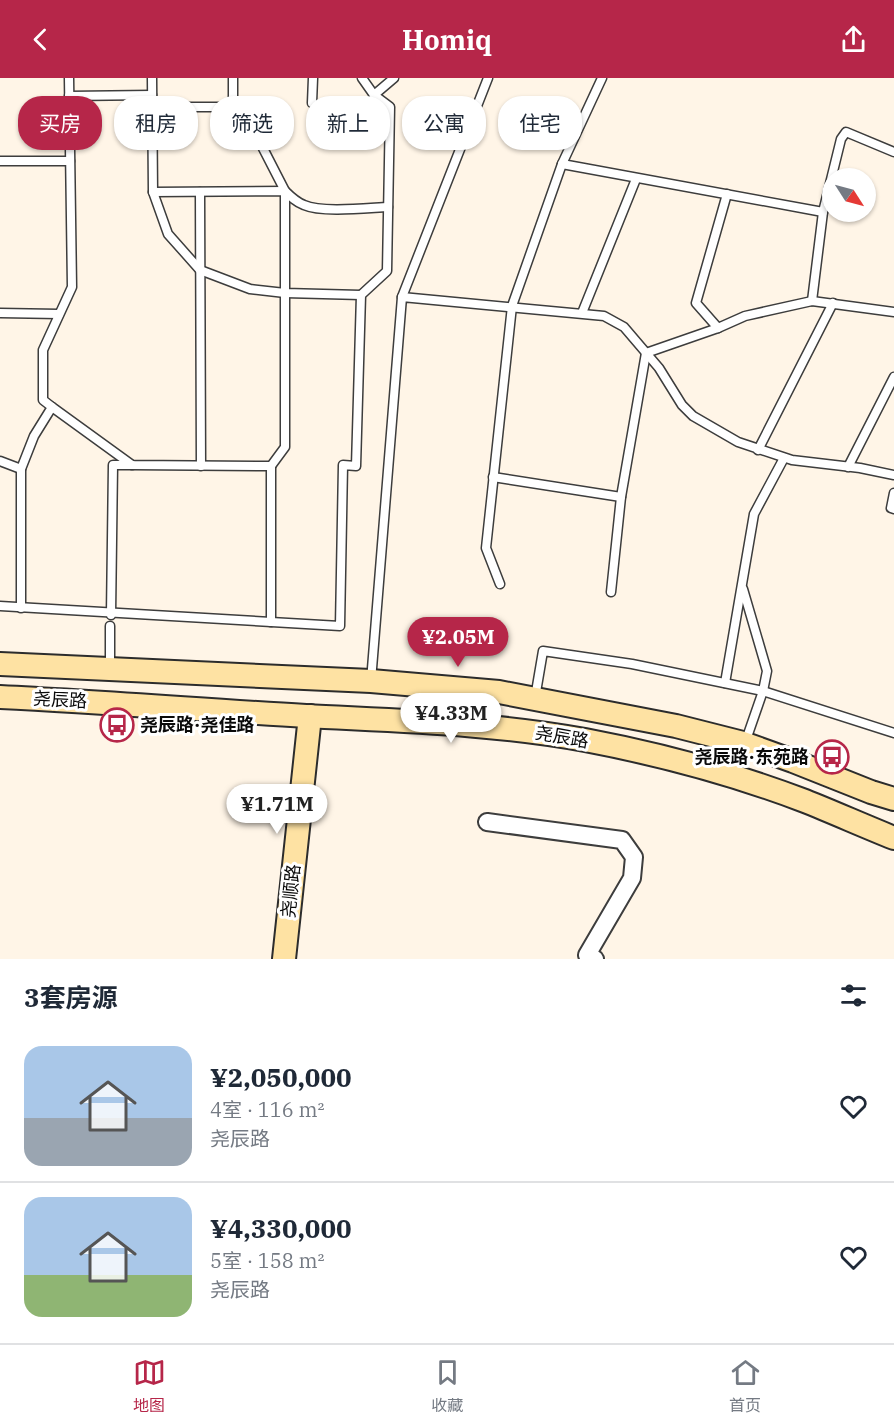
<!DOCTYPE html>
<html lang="zh">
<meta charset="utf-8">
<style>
body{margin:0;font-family:"IBM Plex Serif","Noto Sans SC",serif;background:#f2f2f3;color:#1f2937;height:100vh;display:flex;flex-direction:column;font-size:22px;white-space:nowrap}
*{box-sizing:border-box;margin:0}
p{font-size:20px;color:#747a83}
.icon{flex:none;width:33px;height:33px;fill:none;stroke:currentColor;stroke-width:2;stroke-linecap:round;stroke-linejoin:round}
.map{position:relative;height:881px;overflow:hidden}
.details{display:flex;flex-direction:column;background:#fff;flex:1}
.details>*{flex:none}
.guide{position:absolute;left:18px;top:18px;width:858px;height:54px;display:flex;gap:12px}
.needle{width:39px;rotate:126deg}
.tools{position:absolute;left:822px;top:90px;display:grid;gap:12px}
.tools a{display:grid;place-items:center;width:54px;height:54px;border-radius:50%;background:#fff;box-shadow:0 2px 4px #0004;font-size:30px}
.price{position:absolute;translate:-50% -51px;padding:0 14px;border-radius:21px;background:#fff;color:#222;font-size:20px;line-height:39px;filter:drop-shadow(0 2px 3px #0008)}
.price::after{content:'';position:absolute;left:50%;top:36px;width:18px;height:14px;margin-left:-9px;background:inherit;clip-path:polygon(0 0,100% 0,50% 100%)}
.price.selected{background:#b62649;color:#fff}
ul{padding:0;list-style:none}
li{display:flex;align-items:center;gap:18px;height:150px;padding:0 24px}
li+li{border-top:2px solid #e0e1e3}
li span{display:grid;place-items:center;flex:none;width:168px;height:120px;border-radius:18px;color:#555}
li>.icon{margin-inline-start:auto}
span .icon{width:72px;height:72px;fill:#fffc;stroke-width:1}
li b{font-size:26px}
h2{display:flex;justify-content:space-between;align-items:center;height:72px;padding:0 24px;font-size:26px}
.chip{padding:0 21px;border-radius:24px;background:#fff;box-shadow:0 2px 4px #0004;font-size:21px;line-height:54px}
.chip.selected{background:#b62649;color:#fff}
header{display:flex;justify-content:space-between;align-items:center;height:78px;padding:0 24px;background:#b62649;color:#fff;font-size:27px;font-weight:800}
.tabs{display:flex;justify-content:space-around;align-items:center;height:84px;border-top:2px solid #e0e1e3;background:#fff;font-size:16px;color:#747a83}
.tabs a{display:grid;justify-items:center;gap:3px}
.tabs .selected{color:#b62649}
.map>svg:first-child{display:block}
</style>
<header><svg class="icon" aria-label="back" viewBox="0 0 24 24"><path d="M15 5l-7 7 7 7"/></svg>Homiq<svg class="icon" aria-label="share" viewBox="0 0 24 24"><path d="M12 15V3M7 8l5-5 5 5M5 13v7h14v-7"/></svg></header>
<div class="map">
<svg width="894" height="881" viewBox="0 0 894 881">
<rect width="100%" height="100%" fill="#fff5e7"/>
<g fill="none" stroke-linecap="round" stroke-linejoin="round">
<defs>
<g id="lane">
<polyline points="152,0 153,114 168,156 200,192 250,211 285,215 361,217"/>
<polyline points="374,17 394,0"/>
<polyline points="69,18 152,17"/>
<polyline points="312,25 313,0"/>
<polyline points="152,29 233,29"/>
<polyline points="0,83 70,83"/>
<polyline points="562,86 823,134"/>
<path d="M 153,114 L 285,113 C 291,119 296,124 304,127 C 322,135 367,130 388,129"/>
<polyline points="200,114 201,388"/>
<polyline points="402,219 488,0"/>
<polyline points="812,223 823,134 841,61 846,54 894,74"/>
<polyline points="0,235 59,236"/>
<polyline points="582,235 636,101"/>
<polyline points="718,250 696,225 727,116"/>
<polyline points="52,329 132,387 271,388 285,369 285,113 247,39 233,29 233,0"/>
<polyline points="758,372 833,225"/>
<polyline points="0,383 21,391"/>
<polyline points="271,388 271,544"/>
<polyline points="848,389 894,299"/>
<polyline points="493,399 621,419"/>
<polyline points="894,415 891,430 894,431"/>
<polyline points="500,506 486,470 512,228 562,86 602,0"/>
<polyline points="743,511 767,593 763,613 745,665"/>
<polyline points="611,514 621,419 646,275 718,250 745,238 812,223 894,234"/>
<polyline points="0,528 340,548 343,387 356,388 361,217 387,193 390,29 374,17 362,0"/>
<polyline points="21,530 21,391 34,358 52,329 43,322 43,272 72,209 69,0"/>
<polyline points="111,537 113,387 132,387"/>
<polyline points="110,589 110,548"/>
<polyline points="371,603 402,219 604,238 624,249 659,290 682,327 693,338 738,364 792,382 860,390 894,397"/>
<polyline points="725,605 754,436 784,380"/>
<polyline points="535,620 543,573 632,586 763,613 894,655"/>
</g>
<polyline id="street" points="487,744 622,762 634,779 632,800 587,877 595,881"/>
<g id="secondary">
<polyline points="0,586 371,603 499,614 676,648 743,665 793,683 871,714 894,721"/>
<path d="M 0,619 C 102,624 204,632 306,638 C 400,643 492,645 585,662 C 659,676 734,696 805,723 C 835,735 864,748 894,760"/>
<polyline points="284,881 310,638"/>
</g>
</defs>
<use href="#lane" stroke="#3d3d3d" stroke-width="11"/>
<use href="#street" stroke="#3d3d3d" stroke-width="20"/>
<use href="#secondary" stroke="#2c2c2c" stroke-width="26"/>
<use href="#lane" stroke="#fff" stroke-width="8"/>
<use href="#street" stroke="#fff" stroke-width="16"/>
<use href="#secondary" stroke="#fee2a3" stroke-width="22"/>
</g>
<defs>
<symbol id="bus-ring" viewBox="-11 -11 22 22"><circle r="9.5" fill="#fff" stroke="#b62649" stroke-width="1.5"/><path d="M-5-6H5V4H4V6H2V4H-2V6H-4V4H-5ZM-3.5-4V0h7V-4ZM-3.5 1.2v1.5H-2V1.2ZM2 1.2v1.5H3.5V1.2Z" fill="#b62649"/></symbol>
</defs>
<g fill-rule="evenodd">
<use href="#bus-ring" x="98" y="628" width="38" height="38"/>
<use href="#bus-ring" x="813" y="660" width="38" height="38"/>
</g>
<g text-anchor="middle" stroke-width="6" stroke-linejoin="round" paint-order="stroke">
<g font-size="18" fill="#0a0a0a" stroke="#fff">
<text transform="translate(60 622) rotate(3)" y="6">尧辰路</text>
<text transform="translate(562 659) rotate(10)" y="6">尧辰路</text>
<text transform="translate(291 813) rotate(-84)" y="6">尧顺路</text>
</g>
<g font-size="18" font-weight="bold" fill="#0a0a0a" stroke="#fff" text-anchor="start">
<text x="140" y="653">尧辰路·尧佳路</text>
<text x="809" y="685" text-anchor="end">尧辰路·东苑路</text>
</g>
</g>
</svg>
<div class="tools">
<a><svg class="needle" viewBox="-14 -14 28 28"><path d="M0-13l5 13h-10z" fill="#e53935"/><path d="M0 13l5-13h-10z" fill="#747a83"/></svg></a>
</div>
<b class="price selected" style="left:458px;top:590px">¥2.05M</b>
<b class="price" style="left:451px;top:666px">¥4.33M</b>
<b class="price" style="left:277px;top:757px">¥1.71M</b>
<div class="guide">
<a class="chip selected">买房</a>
<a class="chip">租房</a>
<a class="chip">筛选</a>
<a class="chip">新上</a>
<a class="chip">公寓</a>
<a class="chip">住宅</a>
</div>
</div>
<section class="details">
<h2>3套房源<svg class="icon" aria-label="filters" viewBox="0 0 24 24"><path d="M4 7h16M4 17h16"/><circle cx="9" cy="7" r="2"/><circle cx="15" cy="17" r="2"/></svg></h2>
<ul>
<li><span style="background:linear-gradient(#a9c7e8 60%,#9aa5b1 0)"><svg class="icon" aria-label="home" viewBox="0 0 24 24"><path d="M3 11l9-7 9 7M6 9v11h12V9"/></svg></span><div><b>¥2,050,000</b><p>4室 · 116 m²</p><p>尧辰路</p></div><svg class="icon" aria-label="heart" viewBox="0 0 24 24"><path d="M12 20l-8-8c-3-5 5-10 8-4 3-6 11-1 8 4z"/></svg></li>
<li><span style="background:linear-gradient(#a9c7e8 65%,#8fb573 0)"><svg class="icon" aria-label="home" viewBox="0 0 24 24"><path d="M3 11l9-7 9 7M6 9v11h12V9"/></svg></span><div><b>¥4,330,000</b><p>5室 · 158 m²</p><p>尧辰路</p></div><svg class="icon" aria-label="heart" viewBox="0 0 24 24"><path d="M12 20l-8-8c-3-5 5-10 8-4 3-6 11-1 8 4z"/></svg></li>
</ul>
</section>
<nav class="tabs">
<a class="selected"><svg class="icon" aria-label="map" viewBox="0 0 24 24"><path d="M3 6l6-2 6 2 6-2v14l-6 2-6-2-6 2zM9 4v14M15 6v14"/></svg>地图</a>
<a><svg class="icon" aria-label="saved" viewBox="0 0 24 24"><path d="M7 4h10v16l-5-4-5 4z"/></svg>收藏</a>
<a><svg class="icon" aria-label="home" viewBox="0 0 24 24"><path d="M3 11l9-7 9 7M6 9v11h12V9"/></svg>首页</a>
</nav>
